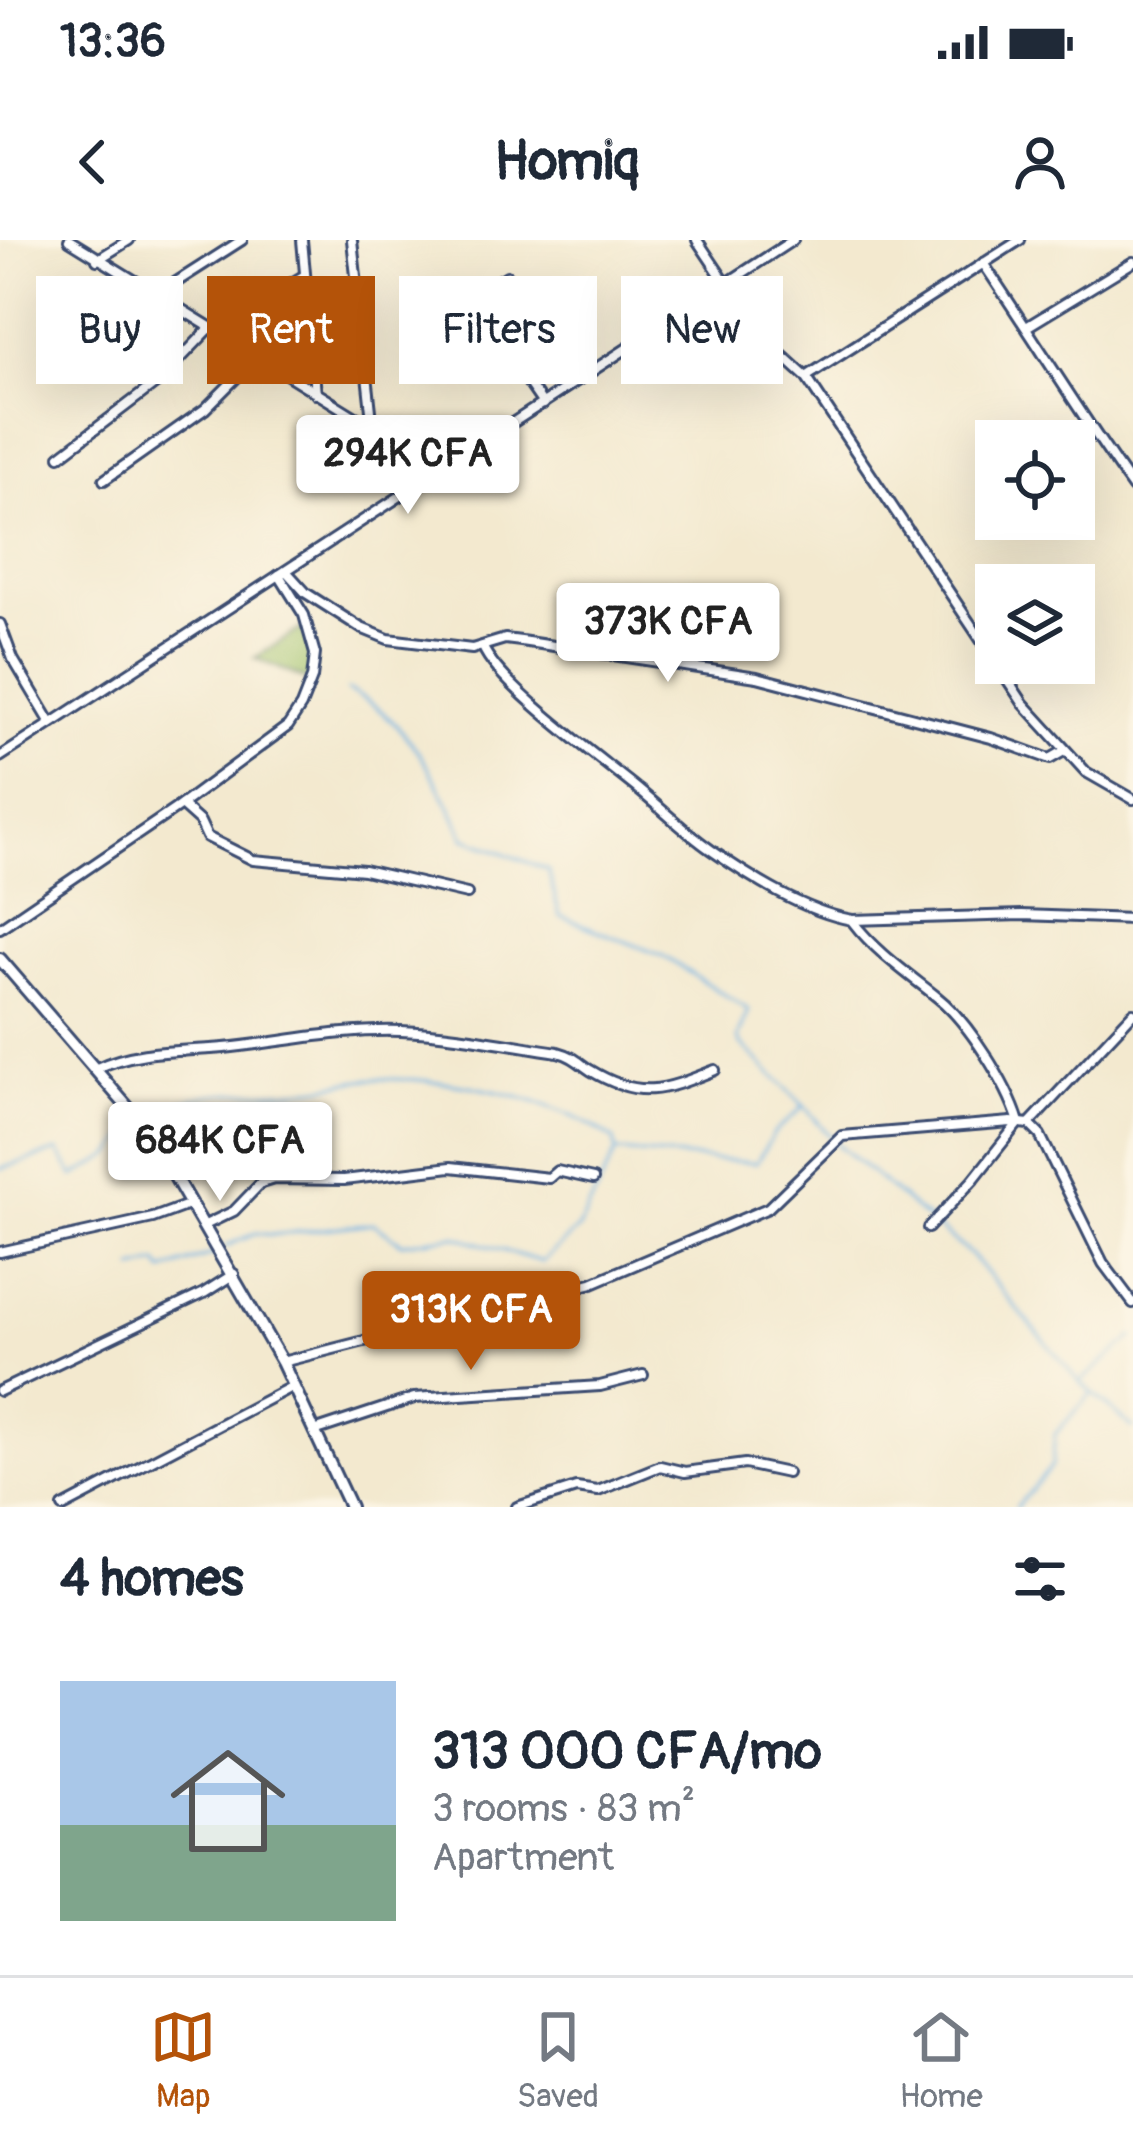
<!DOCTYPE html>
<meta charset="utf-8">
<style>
body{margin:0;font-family:Pangolin,sans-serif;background:#f2f2f3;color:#1f2937;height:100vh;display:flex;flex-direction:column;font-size:45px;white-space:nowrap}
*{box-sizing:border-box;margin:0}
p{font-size:39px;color:#747a83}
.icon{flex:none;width:66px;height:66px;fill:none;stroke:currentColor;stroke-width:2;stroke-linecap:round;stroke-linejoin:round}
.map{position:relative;height:1267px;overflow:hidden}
.panel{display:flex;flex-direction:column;background:#fff;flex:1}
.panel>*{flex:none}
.banner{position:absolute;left:36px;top:36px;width:1062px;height:108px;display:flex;gap:24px}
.tools{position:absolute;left:975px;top:180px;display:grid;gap:24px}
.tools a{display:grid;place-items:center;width:120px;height:120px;border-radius:0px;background:#fff;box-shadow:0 12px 48px #0002;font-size:60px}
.price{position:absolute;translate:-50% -102px;padding:0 27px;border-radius:12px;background:#fff;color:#222;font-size:39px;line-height:78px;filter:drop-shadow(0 3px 6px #0008)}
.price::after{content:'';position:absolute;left:50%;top:72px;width:36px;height:27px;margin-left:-18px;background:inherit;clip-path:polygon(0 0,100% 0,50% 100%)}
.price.current{background:#b45309;color:#fff}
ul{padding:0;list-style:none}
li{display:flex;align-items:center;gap:36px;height:300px;padding:0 60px}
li+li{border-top:3px solid #e0e1e3}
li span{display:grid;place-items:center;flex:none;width:336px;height:240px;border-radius:0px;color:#555}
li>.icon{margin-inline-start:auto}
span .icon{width:144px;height:144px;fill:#fffc;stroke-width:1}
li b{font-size:51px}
h2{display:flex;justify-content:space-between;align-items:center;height:144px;padding:0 60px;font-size:51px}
.tag{padding:0 42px;border-radius:0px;background:#fff;box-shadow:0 12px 48px #0002;font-size:42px;line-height:108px}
.tag.current{background:#b45309;color:#fff}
.status{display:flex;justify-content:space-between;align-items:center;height:84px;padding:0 60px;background:#fff;direction:ltr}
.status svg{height:33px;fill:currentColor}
header{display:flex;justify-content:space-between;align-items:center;height:156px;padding:0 60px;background:#fff;font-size:54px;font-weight:700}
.tab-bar{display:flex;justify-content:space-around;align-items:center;height:168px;border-top:3px solid #e0e1e3;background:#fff;font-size:33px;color:#747a83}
.tab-bar a{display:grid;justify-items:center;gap:6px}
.tab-bar .current{color:#b45309}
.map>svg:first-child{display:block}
</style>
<div class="status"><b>13:36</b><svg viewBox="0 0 49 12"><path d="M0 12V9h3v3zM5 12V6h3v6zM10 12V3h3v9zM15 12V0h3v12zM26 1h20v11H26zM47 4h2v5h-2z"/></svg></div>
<header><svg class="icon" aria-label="back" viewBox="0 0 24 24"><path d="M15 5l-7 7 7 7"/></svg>Homiq<svg class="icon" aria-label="person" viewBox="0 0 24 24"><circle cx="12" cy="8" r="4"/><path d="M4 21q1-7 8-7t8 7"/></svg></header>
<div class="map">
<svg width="1133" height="1267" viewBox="0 0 1133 1267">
<rect width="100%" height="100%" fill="#fcf5e5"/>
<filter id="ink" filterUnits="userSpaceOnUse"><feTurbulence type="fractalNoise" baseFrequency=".00833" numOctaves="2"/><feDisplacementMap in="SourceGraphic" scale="24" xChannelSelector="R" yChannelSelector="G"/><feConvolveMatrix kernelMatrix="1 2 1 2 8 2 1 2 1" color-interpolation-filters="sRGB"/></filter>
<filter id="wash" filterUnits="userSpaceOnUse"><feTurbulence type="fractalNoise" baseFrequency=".004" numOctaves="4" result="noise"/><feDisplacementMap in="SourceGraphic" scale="48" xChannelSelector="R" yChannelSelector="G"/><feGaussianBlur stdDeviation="2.7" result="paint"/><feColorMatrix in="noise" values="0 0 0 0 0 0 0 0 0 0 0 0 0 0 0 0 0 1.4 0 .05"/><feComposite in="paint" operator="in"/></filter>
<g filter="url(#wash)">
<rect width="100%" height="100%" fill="#f3e9cf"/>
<polygon fill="#a0c26b" stroke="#5e7864" stroke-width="3" points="302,388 312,414 310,436 305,439 255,418"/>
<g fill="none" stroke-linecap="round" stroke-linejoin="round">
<g stroke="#6cb1e2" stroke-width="3">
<path d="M 347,450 C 407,476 439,542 465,598 L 548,630 L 560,676 L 663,716 L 749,770 L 738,798 L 740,803 L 804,866"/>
<path d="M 147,879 C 207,843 246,856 309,849 C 331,847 352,839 374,839 C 449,837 553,856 614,900 L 616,912 L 579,988 L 542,1022 L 455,996 L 402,1003 L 373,983 L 272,995 L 257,993 L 226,1006"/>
<polyline points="617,912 756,923 774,893 804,866 838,905 971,1015 1080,1142 1133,1188"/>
<polyline points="0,929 58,911 74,936 112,915 133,888"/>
<polyline points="135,1029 158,1023 163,1031 216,1013"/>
<polyline points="1080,1142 1133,1097"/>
<polyline points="1016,1267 1052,1226 1055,1194 1092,1153"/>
</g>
</g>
</g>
<g filter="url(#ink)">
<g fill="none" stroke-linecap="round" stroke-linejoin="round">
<defs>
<g id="street">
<polyline points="69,0 422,218 434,235"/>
<polyline points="302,0 316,154"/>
<polyline points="352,0 373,189"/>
<polyline points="697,0 762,97 806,137 1023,463 1086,532 1133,559"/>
<polyline points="97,20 129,0"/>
<path d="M 983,23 C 1034,98 1080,174 1133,248"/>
<polyline points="507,36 459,65 457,72 521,132 543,164"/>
<polyline points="156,55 242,0"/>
<polyline points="1028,86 1133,22"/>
<polyline points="214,90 305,35"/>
<polyline points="806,137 1020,0"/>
<polyline points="60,216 160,140 210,88"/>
<polyline points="104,240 205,169 257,117"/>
<polyline points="286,331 306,353 361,388 388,399 472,409 505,399 521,401 757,437 991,498 1050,519 1064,511"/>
<polyline points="0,384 13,419 51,483"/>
<path d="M 483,407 C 499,446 604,521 640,551 C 663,570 686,593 711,610 C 751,638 803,671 852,680 L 1022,675 L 1133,679"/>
<polyline points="0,517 793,0"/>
<polyline points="181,565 200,582 207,597 253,620 364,630 467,654"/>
<path d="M 853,682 C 876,712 907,733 937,757 C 968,781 1007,844 1019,882 L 973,940 L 928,988"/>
<polyline points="0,688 181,565 288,486 301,466 312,438 315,414 304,375 279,335"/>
<path d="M 97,828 C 138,809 180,812 224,808 C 283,802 342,789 401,791 C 453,793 506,804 558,812 C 573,816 578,822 590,830 C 641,861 665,850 715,830"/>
<polyline points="1029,884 1133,773"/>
<polyline points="205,985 234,971 261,943 274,939 344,940 451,927 549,938 557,931 593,939"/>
<polyline points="0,1012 153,978 191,964"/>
<polyline points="282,1122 592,1043 768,968 842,896 1011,882 1029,884 1040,895 1103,1023 1133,1063"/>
<polyline points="0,1151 204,1053 234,1034"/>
<polyline points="314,1191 414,1158 600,1146 643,1135"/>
<polyline points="63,1267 293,1146"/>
<polyline points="517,1267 576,1248 598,1251 660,1226 685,1232 745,1224 787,1233"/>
</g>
<polyline id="secondary" points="0,719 149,892 282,1122 350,1267"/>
</defs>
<use href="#street" stroke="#3b4b6f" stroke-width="14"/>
<use href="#secondary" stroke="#3b4b6f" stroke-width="16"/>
<use href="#street" stroke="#fff" stroke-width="8"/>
<use href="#secondary" stroke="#fff" stroke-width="10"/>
</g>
</g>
</svg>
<div class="tools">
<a><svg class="icon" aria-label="locate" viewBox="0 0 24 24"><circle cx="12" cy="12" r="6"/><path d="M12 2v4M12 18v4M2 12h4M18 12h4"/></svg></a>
<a><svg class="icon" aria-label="layers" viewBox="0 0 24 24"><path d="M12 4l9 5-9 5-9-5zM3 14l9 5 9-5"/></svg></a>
</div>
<b class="price" style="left:408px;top:277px">294K CFA</b>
<b class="price" style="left:668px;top:445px">373K CFA</b>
<b class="price" style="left:220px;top:964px">684K CFA</b>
<b class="price current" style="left:471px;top:1133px">313K CFA</b>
<div class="banner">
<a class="tag">Buy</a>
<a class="tag current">Rent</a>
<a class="tag">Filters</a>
<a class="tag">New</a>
</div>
</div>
<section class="panel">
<h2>4 homes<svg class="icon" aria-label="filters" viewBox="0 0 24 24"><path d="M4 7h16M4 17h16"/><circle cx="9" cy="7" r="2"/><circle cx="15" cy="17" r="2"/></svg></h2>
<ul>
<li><span style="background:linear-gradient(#a9c7e8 60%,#7fa58c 0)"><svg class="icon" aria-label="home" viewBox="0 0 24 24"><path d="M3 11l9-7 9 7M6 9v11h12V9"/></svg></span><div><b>313 000 CFA/mo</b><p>3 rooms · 83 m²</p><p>Apartment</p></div></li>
</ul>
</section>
<nav class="tab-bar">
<a class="current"><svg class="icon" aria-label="map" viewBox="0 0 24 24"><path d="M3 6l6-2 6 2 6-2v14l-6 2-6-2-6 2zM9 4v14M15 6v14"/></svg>Map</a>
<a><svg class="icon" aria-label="saved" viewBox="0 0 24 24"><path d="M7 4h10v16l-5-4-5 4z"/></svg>Saved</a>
<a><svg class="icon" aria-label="home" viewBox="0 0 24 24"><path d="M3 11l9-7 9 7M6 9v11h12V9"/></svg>Home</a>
</nav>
